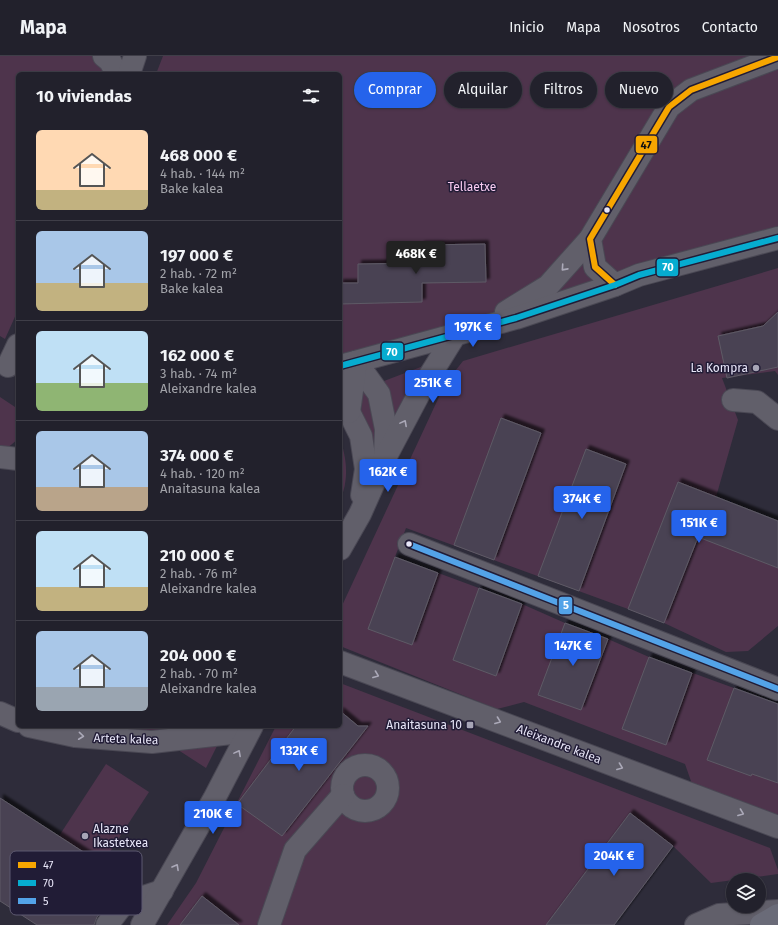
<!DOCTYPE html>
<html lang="es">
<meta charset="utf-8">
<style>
body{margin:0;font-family:"Fira Sans",sans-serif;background:#2e2e38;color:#f1f3f6;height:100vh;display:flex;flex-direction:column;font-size:15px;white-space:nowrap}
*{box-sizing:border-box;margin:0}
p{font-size:13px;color:#a2a3a9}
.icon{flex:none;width:22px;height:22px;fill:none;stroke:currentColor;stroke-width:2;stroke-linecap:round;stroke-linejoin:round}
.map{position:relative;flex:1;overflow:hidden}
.sheet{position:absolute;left:16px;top:16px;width:326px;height:656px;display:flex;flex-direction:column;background:#22212c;border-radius:6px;box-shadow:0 1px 3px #0004,0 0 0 1px #3f3e48}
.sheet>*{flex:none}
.hud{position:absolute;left:354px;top:16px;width:364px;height:36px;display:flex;gap:8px}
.fabs{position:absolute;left:726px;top:817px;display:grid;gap:8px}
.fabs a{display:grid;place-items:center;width:40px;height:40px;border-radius:50%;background:#22212c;box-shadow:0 1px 3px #0004,0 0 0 1px #3f3e48;font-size:20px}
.price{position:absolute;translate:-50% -34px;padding:0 9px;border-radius:4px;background:#2563eb;color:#fff;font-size:13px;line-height:26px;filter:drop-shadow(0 1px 2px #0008)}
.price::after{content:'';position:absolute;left:50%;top:24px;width:12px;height:9px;margin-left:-6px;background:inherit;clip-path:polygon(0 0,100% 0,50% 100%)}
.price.active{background:#222;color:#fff}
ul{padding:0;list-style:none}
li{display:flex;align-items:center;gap:12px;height:100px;padding:0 20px}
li+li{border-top:1px solid #3f3e48}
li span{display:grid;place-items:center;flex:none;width:112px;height:80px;border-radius:6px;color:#555}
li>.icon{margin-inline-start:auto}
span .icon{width:48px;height:48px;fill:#fffc;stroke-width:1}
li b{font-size:17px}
h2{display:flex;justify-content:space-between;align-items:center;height:48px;padding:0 20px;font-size:17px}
.chip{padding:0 14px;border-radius:18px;background:#22212c;box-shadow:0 1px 3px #0004,0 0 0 1px #3f3e48;font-size:14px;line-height:36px}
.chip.active{background:#2563eb;color:#fff}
header{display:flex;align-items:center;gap:24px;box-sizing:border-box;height:56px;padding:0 20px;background:#22212c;border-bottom:1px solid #3f3e48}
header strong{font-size:19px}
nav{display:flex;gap:22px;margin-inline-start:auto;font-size:14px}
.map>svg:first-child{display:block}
</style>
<header>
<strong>Mapa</strong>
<nav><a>Inicio</a><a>Mapa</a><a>Nosotros</a><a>Contacto</a></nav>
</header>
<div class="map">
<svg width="778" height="869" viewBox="0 0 778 869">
<defs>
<filter id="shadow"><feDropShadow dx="3.5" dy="-3.5" stdDeviation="1" flood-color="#0009"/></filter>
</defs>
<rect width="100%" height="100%" fill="#2e2c3a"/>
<g fill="#4e344c">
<polygon points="0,0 116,0 110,18 18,18 18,254 5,283 0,280"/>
<polygon points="163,0 778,0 778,180 340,310 340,18 156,18"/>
<polygon points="778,212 778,319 775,315 722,322 738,364 716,441 778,498 778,570 748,595 726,596 664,567 628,553 406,472 395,501 522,548 565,567 608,583 649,601 778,648 778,762 692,728 685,708 524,646 497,653 340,590 340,554 445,328 463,305"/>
<polygon points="426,309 395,368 391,347 384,325"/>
<polygon points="363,333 371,344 375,368 377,397 361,356"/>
<polygon points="0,341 18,353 18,383 5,394 0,393"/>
<path d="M 340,383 C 347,402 349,425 340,444 Z"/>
<polygon points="340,627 770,792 778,814 778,818 711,827 673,790 630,757 549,865 554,869 167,869 196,827 276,670 340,670"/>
<polygon points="134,670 196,670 161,675 131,674"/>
<polygon points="220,684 206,712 172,690"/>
<polygon points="106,708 149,736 102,808 59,780"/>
</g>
<g fill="#494352" stroke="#5e5a66" filter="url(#shadow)">
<polygon points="485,188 486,226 422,227 422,246 340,248 340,227 358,227 358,208 422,207 421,189"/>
<polygon points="778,256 778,311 727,322 718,280 763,270"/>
<polygon points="501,362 541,377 494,504 454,489"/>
<polygon points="586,393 626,408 579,535 538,520"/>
<polygon points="678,426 778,465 778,512 698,481 664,567 628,553"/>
<polygon points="395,501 438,517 412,589 368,573"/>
<polygon points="479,532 522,548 496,620 453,604"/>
<polygon points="565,567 608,583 581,654 538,639"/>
<polygon points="649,601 692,617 666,689 622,673"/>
<polygon points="734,632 778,648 778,727 752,718 751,720 707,704"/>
<polygon points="340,655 358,670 368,670 282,780 237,748 296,670 340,670"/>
<polygon points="0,742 102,808 85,834 107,849 97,861 94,869 37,869 0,845"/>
<polygon points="630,757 673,790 614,869 546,869"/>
<polygon points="202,840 239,869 180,869"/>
</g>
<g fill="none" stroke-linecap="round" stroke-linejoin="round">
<defs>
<g id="minor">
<polyline points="104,0 110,5 117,18"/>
<polyline points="129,18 135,0"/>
<polyline points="615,229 595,211 590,183 669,51 691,34 778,1"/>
<polyline points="506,256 548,230 590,183"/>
<polyline points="356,306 379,338 386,373 385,399"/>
<polyline points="8,310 18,289"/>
<polyline points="340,310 516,262 615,229 639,219 778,182"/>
<polyline points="733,344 757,346 778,363"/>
<polyline points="340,349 349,356 361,380 366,413 362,439"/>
<polyline points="349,356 356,306"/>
<polyline points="0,401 18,403"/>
<polyline points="409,488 778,633"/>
<polyline points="340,493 360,458 385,402 422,332 455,279"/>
<polyline points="340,606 778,771"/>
<polyline points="0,657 18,665"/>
<polyline points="29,670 75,680 152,686 249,675"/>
<circle cx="365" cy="732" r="23"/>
<polyline points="107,869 123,848 162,835"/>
<polyline points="142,869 214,743 252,670"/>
<polyline points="269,869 295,794 343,739"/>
<polyline points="696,869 719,859 778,855"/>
</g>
<polyline id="major" points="761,869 778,859"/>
</defs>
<use href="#minor" stroke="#4a4854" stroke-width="24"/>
<use href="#major" stroke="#4a4854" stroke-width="24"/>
<use href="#minor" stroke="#615f6a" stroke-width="22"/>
<use href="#major" stroke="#6a6b78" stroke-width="22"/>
<defs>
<polyline id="bus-1" points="615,229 595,211 590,183 669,51 691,34 778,1"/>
<polyline id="bus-2" points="340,310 516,262 615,229 639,219 778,182"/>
<polyline id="bus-3" points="409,488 778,633"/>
</defs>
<use href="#bus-1" stroke="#211c36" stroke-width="9"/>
<use href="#bus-2" stroke="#211c36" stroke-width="9"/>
<use href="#bus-3" stroke="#211c36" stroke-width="9"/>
<use href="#bus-1" stroke="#f7a600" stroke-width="6"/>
<use href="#bus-2" stroke="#06acd0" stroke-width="6"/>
<use href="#bus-3" stroke="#53a3e8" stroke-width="6"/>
</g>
<defs><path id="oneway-chevron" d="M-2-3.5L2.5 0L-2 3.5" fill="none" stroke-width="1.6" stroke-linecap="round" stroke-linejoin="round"/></defs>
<g stroke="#aba9b8">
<use href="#oneway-chevron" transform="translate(564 212) rotate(132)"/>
<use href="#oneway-chevron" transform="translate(404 367) rotate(-62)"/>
<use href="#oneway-chevron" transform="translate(376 619) rotate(21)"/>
<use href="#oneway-chevron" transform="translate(498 665) rotate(21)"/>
<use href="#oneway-chevron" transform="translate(81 680) rotate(6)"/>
<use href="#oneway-chevron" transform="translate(238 697) rotate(-62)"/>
<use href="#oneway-chevron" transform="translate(620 711) rotate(21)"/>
<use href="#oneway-chevron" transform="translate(741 757) rotate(21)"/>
<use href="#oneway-chevron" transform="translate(176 811) rotate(-61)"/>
</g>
<g fill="#e8e6f8" stroke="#211c36" stroke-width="1.5">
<circle cx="607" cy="154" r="3.5"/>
<circle cx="409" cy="488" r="3.5"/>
</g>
<g fill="#a7a5b6" stroke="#211c36" stroke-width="1.5">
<circle cx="756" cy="312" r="4"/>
<rect x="466" y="665" width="8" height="8" rx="2"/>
<circle cx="85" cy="780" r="4"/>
</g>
<g text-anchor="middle" stroke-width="3" stroke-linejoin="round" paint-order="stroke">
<g font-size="12" fill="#f7caf0" stroke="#211c36">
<text x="472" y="135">Tellaetxe</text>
</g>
<g font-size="12" fill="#e8e6f8" stroke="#211c36" text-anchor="end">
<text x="748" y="316">La Kompra</text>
<text x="462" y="673">Anaitasuna 10</text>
<text x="93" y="777" text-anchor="start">Alazne<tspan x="93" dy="14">Ikastetxea</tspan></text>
</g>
<g font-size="12" fill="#e8e6f8" stroke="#211c36">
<text transform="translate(126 683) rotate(2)" y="4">Arteta kalea</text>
<text transform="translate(559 688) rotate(21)" y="4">Aleixandre kalea</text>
</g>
</g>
<rect x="10" y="795" width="132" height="64" rx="6" fill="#211c36" stroke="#5d5970" stroke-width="1"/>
<rect x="18" y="806" width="18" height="6" fill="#f7a600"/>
<rect x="18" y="824" width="18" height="6" fill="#06acd0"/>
<rect x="18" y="842" width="18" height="6" fill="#53a3e8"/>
<g font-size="11" fill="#e8e6f8">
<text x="43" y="813">47</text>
<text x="43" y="831">70</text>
<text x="43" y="849">5</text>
</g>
<g stroke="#211c36" stroke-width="1.5">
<rect x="635" y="79" width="23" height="19" rx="4" fill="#f7a600"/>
<rect x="656" y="202" width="23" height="19" rx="4" fill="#06acd0"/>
<rect x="381" y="286" width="23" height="19" rx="4" fill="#06acd0"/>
<rect x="558" y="540" width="15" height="19" rx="4" fill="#53a3e8"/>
</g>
<g font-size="11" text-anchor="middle" font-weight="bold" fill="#fff">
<text x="668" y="215">70</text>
<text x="392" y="300">70</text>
<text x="566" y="553">5</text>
</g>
<g font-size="11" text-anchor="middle" font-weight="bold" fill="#111">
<text x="646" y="93">47</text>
</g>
</svg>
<div class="fabs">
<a><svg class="icon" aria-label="layers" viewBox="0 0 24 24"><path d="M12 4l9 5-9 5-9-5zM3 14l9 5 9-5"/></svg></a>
</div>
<b class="price active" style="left:416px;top:219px">468K €</b>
<b class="price" style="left:473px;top:292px">197K €</b>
<b class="price" style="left:433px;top:348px">251K €</b>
<b class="price" style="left:388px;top:437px">162K €</b>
<b class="price" style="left:582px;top:464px">374K €</b>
<b class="price" style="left:699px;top:488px">151K €</b>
<b class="price" style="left:573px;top:611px">147K €</b>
<b class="price" style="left:299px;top:716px">132K €</b>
<b class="price" style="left:213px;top:779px">210K €</b>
<b class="price" style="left:614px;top:821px">204K €</b>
<div class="hud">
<a class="chip active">Comprar</a>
<a class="chip">Alquilar</a>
<a class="chip">Filtros</a>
<a class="chip">Nuevo</a>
</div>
<section class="sheet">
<h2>10 viviendas<svg class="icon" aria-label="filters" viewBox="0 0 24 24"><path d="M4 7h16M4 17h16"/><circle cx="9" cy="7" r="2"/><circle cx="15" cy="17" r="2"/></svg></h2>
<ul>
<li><span style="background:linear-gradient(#ffd9b3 75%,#c2b280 0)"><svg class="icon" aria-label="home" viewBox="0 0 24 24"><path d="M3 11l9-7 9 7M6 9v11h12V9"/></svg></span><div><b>468 000 €</b><p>4 hab. · 144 m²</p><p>Bake kalea</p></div></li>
<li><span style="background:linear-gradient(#a9c7e8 65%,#c2b280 0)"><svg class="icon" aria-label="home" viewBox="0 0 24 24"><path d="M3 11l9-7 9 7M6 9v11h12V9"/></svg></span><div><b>197 000 €</b><p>2 hab. · 72 m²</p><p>Bake kalea</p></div></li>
<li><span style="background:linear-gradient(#bfe0f5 65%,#8fb573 0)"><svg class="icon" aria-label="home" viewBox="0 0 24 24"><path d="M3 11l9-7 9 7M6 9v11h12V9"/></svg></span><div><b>162 000 €</b><p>3 hab. · 74 m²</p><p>Aleixandre kalea</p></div></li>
<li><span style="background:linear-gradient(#a9c7e8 70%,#b9a48a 0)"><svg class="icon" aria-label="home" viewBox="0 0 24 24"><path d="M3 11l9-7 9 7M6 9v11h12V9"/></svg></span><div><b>374 000 €</b><p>4 hab. · 120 m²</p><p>Anaitasuna kalea</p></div></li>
<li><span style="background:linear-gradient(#bfe0f5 70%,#c2b280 0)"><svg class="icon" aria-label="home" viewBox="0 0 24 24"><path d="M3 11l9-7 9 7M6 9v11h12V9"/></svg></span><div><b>210 000 €</b><p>2 hab. · 76 m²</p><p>Aleixandre kalea</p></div></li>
<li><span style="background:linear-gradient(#a9c7e8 70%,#9aa5b1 0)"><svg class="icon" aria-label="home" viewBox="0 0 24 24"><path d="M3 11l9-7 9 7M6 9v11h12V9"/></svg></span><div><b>204 000 €</b><p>2 hab. · 70 m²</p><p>Aleixandre kalea</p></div></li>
</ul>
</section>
</div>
